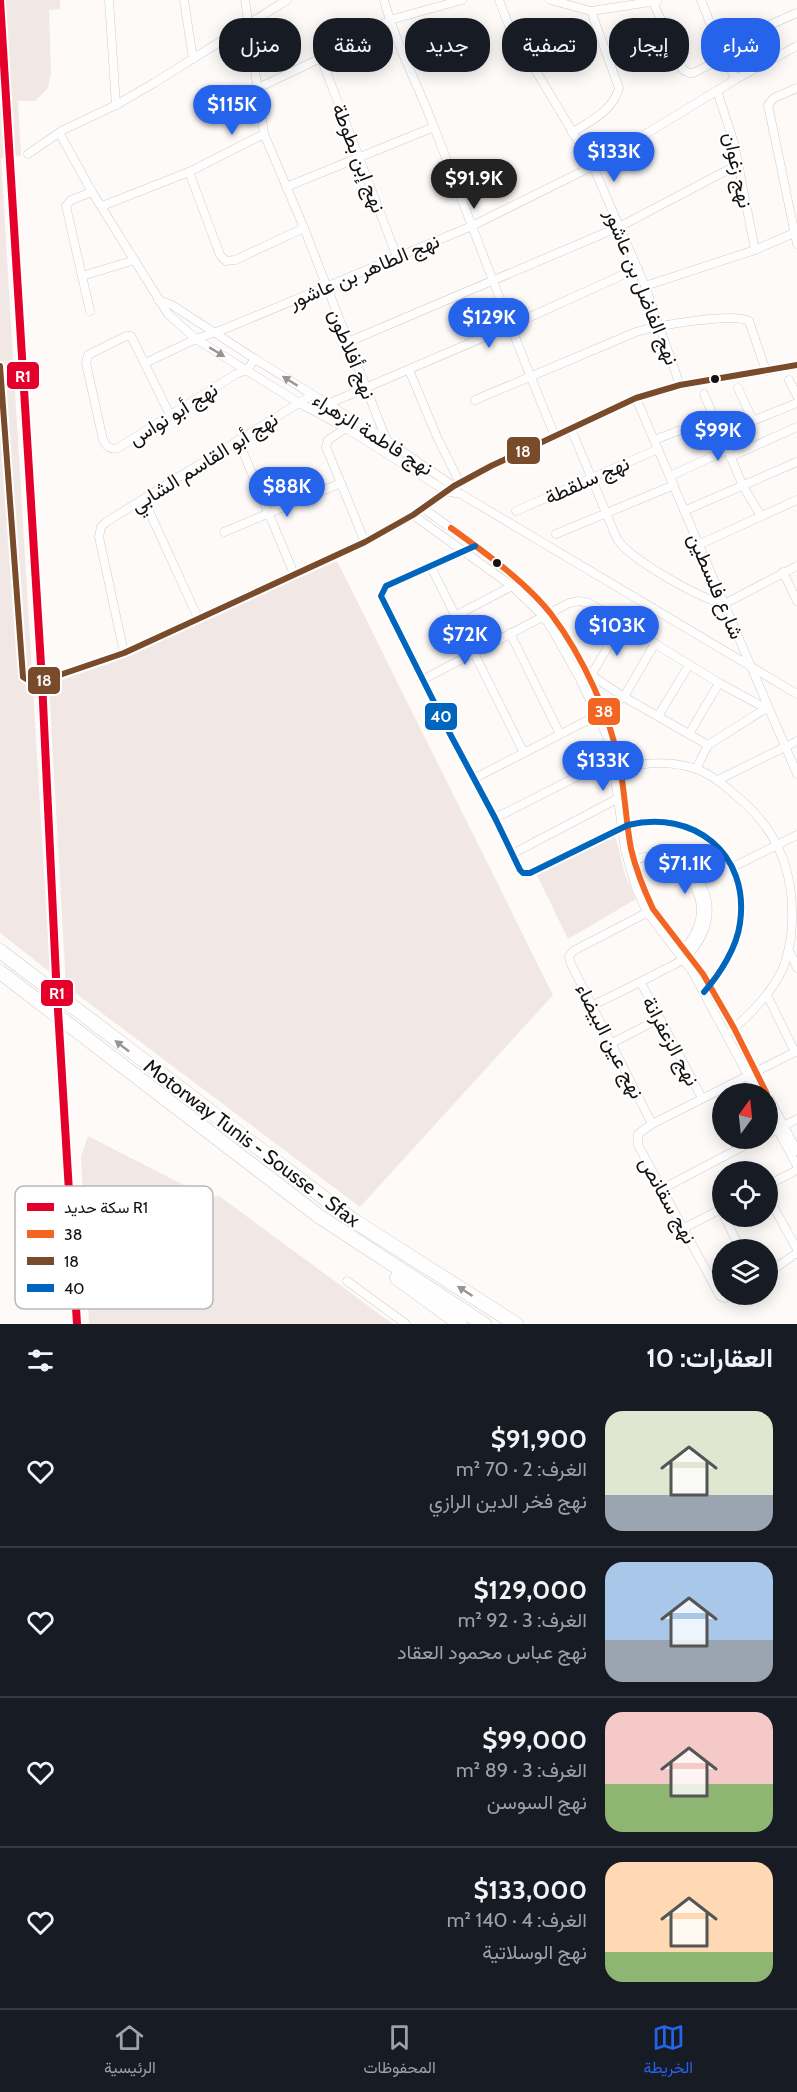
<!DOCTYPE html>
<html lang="ar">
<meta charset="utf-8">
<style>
body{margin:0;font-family:Cabin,Vazirmatn,sans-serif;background:#242831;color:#f1f3f6;direction:rtl;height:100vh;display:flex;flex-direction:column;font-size:22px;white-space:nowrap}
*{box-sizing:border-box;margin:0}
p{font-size:20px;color:#9ea1a6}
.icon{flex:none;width:33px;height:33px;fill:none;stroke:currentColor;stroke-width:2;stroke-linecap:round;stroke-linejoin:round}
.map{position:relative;height:1324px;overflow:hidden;direction:ltr}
.side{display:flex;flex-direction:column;background:#171b24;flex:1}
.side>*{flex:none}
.hud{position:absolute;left:18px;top:18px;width:762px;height:54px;direction:rtl;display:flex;gap:12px}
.needle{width:39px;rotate:15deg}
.buttons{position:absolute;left:712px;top:1083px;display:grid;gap:12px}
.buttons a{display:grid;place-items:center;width:66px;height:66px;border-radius:50%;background:#171b24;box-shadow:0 3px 15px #0003;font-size:30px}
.price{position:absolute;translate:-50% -51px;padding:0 14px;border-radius:21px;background:#2563eb;color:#fff;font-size:20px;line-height:39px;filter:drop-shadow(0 2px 3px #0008)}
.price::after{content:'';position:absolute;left:50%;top:36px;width:18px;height:14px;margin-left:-9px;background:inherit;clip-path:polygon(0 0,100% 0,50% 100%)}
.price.current{background:#222;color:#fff}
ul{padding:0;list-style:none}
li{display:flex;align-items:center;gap:18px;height:150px;padding:0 24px}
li+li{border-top:2px solid #363941}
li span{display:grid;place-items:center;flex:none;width:168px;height:120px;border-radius:18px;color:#555}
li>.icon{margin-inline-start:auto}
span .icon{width:72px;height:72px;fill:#fffc;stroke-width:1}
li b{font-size:26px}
h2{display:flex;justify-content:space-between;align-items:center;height:72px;padding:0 24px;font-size:26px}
.pill{padding:0 21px;border-radius:24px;background:#171b24;box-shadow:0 3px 15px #0003;font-size:21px;line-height:54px}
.pill.current{background:#2563eb;color:#fff}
.tab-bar{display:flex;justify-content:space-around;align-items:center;height:84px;border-top:2px solid #363941;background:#171b24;font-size:16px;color:#9ea1a6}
.tab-bar a{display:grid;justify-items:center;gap:3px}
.tab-bar .current{color:#2563eb}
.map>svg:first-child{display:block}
</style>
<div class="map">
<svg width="797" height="1324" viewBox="0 0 797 1324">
<rect width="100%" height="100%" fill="#fdfaf8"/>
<g fill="#f1e8e5">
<polygon points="0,0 60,0 60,9 49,10 51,73 48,88 35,101 18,101 21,156 1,158 50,972 0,933"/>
<polygon points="337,561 553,995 360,1207 66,986 49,686"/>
<polygon points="614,831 625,875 636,899 568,939 536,873"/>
<polygon points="88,1136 209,1198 219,1196 393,1324 89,1324 81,1156"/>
</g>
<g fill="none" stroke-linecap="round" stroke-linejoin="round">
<defs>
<g id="street">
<polyline points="109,0 116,105"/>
<polyline points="184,0 193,59"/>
<path d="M 384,0 C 396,44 418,85 434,127 C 474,230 512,334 555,436"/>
<polyline points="499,0 509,26 593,166 645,286 680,385"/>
<polyline points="550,0 591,11 657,1"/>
<polyline points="701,0 724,58 736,79"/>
<polyline points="653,2 683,70 689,73 693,73 724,58"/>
<polyline points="719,47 797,13"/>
<polyline points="321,58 397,257"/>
<polyline points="258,88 321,58 390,20 462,0"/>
<polyline points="797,88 774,98 768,105 797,244"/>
<polyline points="717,91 734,143 755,250"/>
<path d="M 572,133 C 590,121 613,111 619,88 L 591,11"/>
<polyline points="60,134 92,192 168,314 196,339 299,403 346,428 446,491 461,494 797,694"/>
<polyline points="264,134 304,228 386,439"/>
<polyline points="28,154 63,130 116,105 154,83 287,0"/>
<polyline points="189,172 220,255 226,261 235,260 304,228"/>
<polyline points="286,187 434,127"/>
<polyline points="102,206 189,172 264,134 245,0"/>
<polyline points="82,276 135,260"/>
<polyline points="645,286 755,250 794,233"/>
<polyline points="158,300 172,305 255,359 386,440 456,488"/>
<polyline points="90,311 66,206 71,200 92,192"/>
<polyline points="348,342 619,227 739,164"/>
<polyline points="145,363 196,339 227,328 472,226 593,166 736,79 797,46"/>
<polyline points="0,366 23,677 28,680 42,681 124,653 365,542 413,515 454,486 491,466 636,398 680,385 797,365"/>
<polyline points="409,370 437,437 460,483"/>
<polyline points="789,380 797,396"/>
<polyline points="738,388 753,421"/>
<polyline points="704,394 743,486 761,516"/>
<polyline points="636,398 797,774"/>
<path d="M 475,400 L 636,332 C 655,326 734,312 749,321 L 766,371"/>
<polyline points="328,404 510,326 638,268"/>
<path d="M 170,415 L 131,336 L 126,336 L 88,355 L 86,363 L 103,440 C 107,447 110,450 118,448 L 236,374 L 247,370 L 255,359"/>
<polyline points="349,426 328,440 326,447 365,542"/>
<path d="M 571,429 L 617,539 C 631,560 699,598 724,604 L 797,566"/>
<polyline points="720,434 797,403"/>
<polyline points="238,440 294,574"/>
<polyline points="654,440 713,418"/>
<polyline points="730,457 797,427"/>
<polyline points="670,476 727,450"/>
<polyline points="144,500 198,618"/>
<path d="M 423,508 C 467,540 513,571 549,612 C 557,621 563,633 569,643 C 590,678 609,715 617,755 C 624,786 625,818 631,849 C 636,870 644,890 653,909 L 703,974 L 734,1028 L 767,1094"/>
<polyline points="516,511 658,449"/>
<polyline points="684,511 797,462"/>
<polyline points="413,515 512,586 543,616 552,629 579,677 607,736 614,770 625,850 636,888 647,912 692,971 758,1094"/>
<polyline points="224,532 341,483"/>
<polyline points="556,534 674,485"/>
<polyline points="698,545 797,500"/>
<path d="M 475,546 L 386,586 L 381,596 L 449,732 L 495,818 L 520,870 L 523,873 L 530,873 L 628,825 C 693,809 750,853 740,923 C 737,947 720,974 704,992"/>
<polyline points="431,567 524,753"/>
<polyline points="783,572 797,601"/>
<polyline points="455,616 512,586"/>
<polyline points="510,633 560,734"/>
<polyline points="124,653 99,537 101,527 106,522 312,395"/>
<polyline points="591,675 624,697 708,745"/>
<polyline points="590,677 622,623"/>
<polyline points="422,680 569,603 579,601 589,603 719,683 769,710"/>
<polyline points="658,716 689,665"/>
<polyline points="689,734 719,683"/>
<path d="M 616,769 C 641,763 671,760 696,769 C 711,774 723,784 734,794 C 781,831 797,878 791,937 C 789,948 787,958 783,968 C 772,993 751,1013 731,1031"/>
<polyline points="696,769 708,745 765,709"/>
<polyline points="475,778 598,715 624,697 655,643"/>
<polyline points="718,780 797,741"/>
<polyline points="495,818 612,759"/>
<polyline points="512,854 617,799"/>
<polyline points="733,867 797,835"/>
<path d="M 637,869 C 645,866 651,863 660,863 C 688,866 707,897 699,923 C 696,934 689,944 682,952"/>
<polyline points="652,910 573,951 569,957 571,964 652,1124"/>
<polyline points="791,954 797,968"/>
<polyline points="641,983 702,1098"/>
<polyline points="767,995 795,1052"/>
<path d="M 591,1006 C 616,994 641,982 665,969 C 673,965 682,962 688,955 C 697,945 705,933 707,919 C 714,878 672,845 634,860"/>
<polyline points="610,1044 659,1019"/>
<polyline points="768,1096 797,1151"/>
<polyline points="768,1111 797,1166"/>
<polyline points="768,1134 797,1119"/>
<polyline points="768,1185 797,1170"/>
<polyline points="662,1189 759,1138"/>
<polyline points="768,1197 797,1249"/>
<polyline points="724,1216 741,1250"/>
<polyline points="684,1228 723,1208"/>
<polyline points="768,1273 797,1253"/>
<polyline points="347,1281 406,1324"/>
<polyline points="735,1294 725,1298 720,1296 638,1145 638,1134 652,1124 797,1051"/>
</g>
<g id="highway">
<polyline points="0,951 353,1220 516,1324"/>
<polyline points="0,972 320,1217 484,1324"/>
<polyline points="397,1278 460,1324"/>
</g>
</defs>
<use href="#street" stroke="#d0cecd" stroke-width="9"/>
<use href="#highway" stroke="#d0cecd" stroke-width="15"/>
<use href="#street" stroke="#fffefe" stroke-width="8"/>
<use href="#highway" stroke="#fffefe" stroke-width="14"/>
<defs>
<path id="bus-1" d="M 451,528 C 483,551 527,583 551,614 C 582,655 611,717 620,767 C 625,794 626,822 631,849 C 636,870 644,890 653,909 L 703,974 L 734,1028 L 767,1094"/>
<polyline id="bus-2" points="0,366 23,677 28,680 42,681 124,653 365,542 413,515 454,486 491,466 636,398 680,385 797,365"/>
<path id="bus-3" d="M 475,546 L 386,586 L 381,596 L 449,732 L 495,818 L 520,870 L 523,873 L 530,873 L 628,825 C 693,809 750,853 740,923 C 737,947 720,974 704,992"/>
</defs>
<use href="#bus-1" stroke="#fff" stroke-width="10"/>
<use href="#bus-2" stroke="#fff" stroke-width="10"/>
<use href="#bus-3" stroke="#fff" stroke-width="10"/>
<use href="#bus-1" stroke="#f26522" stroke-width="6"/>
<use href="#bus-2" stroke="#7a4b2a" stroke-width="6"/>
<use href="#bus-3" stroke="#0065bd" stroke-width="6"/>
<defs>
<polyline id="rail-1" points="0,0 42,681 56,977 77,1324"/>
</defs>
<use href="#rail-1" stroke="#fff" stroke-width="12"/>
<use href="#rail-1" stroke="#e4002b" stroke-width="8"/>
</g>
<defs><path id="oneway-solid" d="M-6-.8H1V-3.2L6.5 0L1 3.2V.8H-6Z" transform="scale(1.5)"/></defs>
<g fill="#969494">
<use href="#oneway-solid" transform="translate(217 352) rotate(31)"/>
<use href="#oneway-solid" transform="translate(290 381) rotate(-148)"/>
<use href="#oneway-solid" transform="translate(122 1046) rotate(-142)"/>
<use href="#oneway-solid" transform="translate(465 1291) rotate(-147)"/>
</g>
<g fill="#151312" stroke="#fff" stroke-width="2">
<circle cx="715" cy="379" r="5"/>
<circle cx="497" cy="563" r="5"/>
</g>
<g text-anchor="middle" stroke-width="4.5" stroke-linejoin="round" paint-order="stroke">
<g font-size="20" fill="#151312" stroke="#fff">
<text transform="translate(359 158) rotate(69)" y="7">نهج إبن بطوطة</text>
<text transform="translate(738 170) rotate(78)" y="7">نهج زغوان</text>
<text transform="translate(364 271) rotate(-23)" y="7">نهج الطاهر بن عاشور</text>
<text transform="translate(642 287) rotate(68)" y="7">نهج الفاضل بن عاشور</text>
<text transform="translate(352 354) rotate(68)" y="7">نهج أفلاطون</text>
<text transform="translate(173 414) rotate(-32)" y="7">نهج أبو نواس</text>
<text transform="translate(373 434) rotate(32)" y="7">نهج فاطمة الزهراء</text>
<text transform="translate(204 462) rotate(-32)" y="7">نهج أبو القاسم الشابي</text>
<text transform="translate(587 480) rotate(-24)" y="7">نهج سلقطة</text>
<text transform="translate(716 586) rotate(67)" y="7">شارع فلسطين</text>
<text transform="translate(610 1041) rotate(63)" y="7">نهج عين البيضاء</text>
<text transform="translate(671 1041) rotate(62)" y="7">نهج الزعفرانة</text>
<text transform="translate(252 1143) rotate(37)" y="7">Motorway Tunis - Sousse - Sfax</text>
<text transform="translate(668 1200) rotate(61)" y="7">نهج سقانص</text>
</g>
</g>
<rect x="15" y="1186" width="198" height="123" rx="9" fill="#fff" stroke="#b9b8b8" stroke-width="1.5"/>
<rect x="27" y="1203" width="27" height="8" fill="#e4002b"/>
<rect x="27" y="1230" width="27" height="8" fill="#f26522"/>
<rect x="27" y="1257" width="27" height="8" fill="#7a4b2a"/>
<rect x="27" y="1284" width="27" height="8" fill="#0065bd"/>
<g font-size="16" fill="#151312">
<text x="64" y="1213">سكة حديد R1</text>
<text x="64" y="1240">38</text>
<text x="64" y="1267">18</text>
<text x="64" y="1294">40</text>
</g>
<g stroke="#fff" stroke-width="2">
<rect x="6" y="361" width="34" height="29" rx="6" fill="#e4002b"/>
<rect x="506" y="436" width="35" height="29" rx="6" fill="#7a4b2a"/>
<rect x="27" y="666" width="34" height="29" rx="6" fill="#7a4b2a"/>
<rect x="587" y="697" width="34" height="29" rx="6" fill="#f26522"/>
<rect x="424" y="702" width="34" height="29" rx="6" fill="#0065bd"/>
<rect x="40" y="979" width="34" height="28" rx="6" fill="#e4002b"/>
</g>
<g font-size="16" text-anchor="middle" font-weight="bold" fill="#fff">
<text x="23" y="382">R1</text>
<text x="523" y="457">18</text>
<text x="44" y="686">18</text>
<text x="604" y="717">38</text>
<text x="441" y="722">40</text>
<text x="57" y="999">R1</text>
</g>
</svg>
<div class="buttons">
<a><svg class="needle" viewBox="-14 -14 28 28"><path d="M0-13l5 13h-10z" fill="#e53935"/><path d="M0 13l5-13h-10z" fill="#9ea1a6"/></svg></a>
<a><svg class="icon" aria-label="locate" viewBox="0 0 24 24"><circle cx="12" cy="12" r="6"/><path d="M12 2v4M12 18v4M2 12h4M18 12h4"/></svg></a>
<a><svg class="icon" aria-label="layers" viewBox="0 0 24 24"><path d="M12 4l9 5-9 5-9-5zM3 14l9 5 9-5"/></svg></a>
</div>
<b class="price" style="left:232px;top:136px">$115K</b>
<b class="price" style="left:614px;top:183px">$133K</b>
<b class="price current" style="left:474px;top:210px">$91.9K</b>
<b class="price" style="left:489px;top:349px">$129K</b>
<b class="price" style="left:718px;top:462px">$99K</b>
<b class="price" style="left:287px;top:518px">$88K</b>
<b class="price" style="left:617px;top:657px">$103K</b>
<b class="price" style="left:465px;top:666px">$72K</b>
<b class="price" style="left:603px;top:792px">$133K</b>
<b class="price" style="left:685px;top:895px">$71.1K</b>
<div class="hud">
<a class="pill current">شراء</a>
<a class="pill">إيجار</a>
<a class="pill">تصفية</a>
<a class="pill">جديد</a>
<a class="pill">شقة</a>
<a class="pill">منزل</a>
</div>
</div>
<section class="side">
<h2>العقارات: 10<svg class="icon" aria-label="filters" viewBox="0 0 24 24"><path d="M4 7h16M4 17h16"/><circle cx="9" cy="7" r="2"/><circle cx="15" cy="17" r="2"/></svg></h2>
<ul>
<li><span style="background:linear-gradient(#dfe7d0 70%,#9aa5b1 0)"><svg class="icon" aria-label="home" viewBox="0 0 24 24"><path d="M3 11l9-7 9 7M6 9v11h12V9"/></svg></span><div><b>$91,900</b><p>الغرف: 2 · 70 m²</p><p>نهج فخر الدين الرازي</p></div><svg class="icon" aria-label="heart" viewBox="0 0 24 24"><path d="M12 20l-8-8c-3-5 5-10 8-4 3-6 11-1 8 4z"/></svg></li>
<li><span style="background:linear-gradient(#a9c7e8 65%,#9aa5b1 0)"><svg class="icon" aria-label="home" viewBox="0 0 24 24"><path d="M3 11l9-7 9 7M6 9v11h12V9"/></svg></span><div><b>$129,000</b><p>الغرف: 3 · 92 m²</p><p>نهج عباس محمود العقاد</p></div><svg class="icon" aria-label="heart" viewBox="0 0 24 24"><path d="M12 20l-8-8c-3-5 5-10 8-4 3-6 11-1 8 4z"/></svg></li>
<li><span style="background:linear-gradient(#f6c9c9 60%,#8fb573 0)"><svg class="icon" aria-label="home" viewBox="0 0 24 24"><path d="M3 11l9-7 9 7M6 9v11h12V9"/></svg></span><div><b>$99,000</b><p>الغرف: 3 · 89 m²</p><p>نهج السوسن</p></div><svg class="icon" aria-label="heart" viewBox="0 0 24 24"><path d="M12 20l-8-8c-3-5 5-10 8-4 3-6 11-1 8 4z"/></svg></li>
<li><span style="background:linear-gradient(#ffd9b3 75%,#8fb573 0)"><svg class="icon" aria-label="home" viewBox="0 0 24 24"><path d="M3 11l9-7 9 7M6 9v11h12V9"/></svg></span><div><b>$133,000</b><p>الغرف: 4 · 140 m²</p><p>نهج الوسلاتية</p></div><svg class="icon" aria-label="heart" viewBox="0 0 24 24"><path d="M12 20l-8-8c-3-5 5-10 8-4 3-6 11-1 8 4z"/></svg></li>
</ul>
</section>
<nav class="tab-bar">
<a class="current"><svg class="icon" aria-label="map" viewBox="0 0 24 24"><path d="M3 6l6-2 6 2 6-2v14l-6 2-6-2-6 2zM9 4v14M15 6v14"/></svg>الخريطة</a>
<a><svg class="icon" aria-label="saved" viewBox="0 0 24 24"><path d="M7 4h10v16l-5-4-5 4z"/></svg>المحفوظات</a>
<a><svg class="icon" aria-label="home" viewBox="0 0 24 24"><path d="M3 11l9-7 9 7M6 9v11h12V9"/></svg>الرئيسية</a>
</nav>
